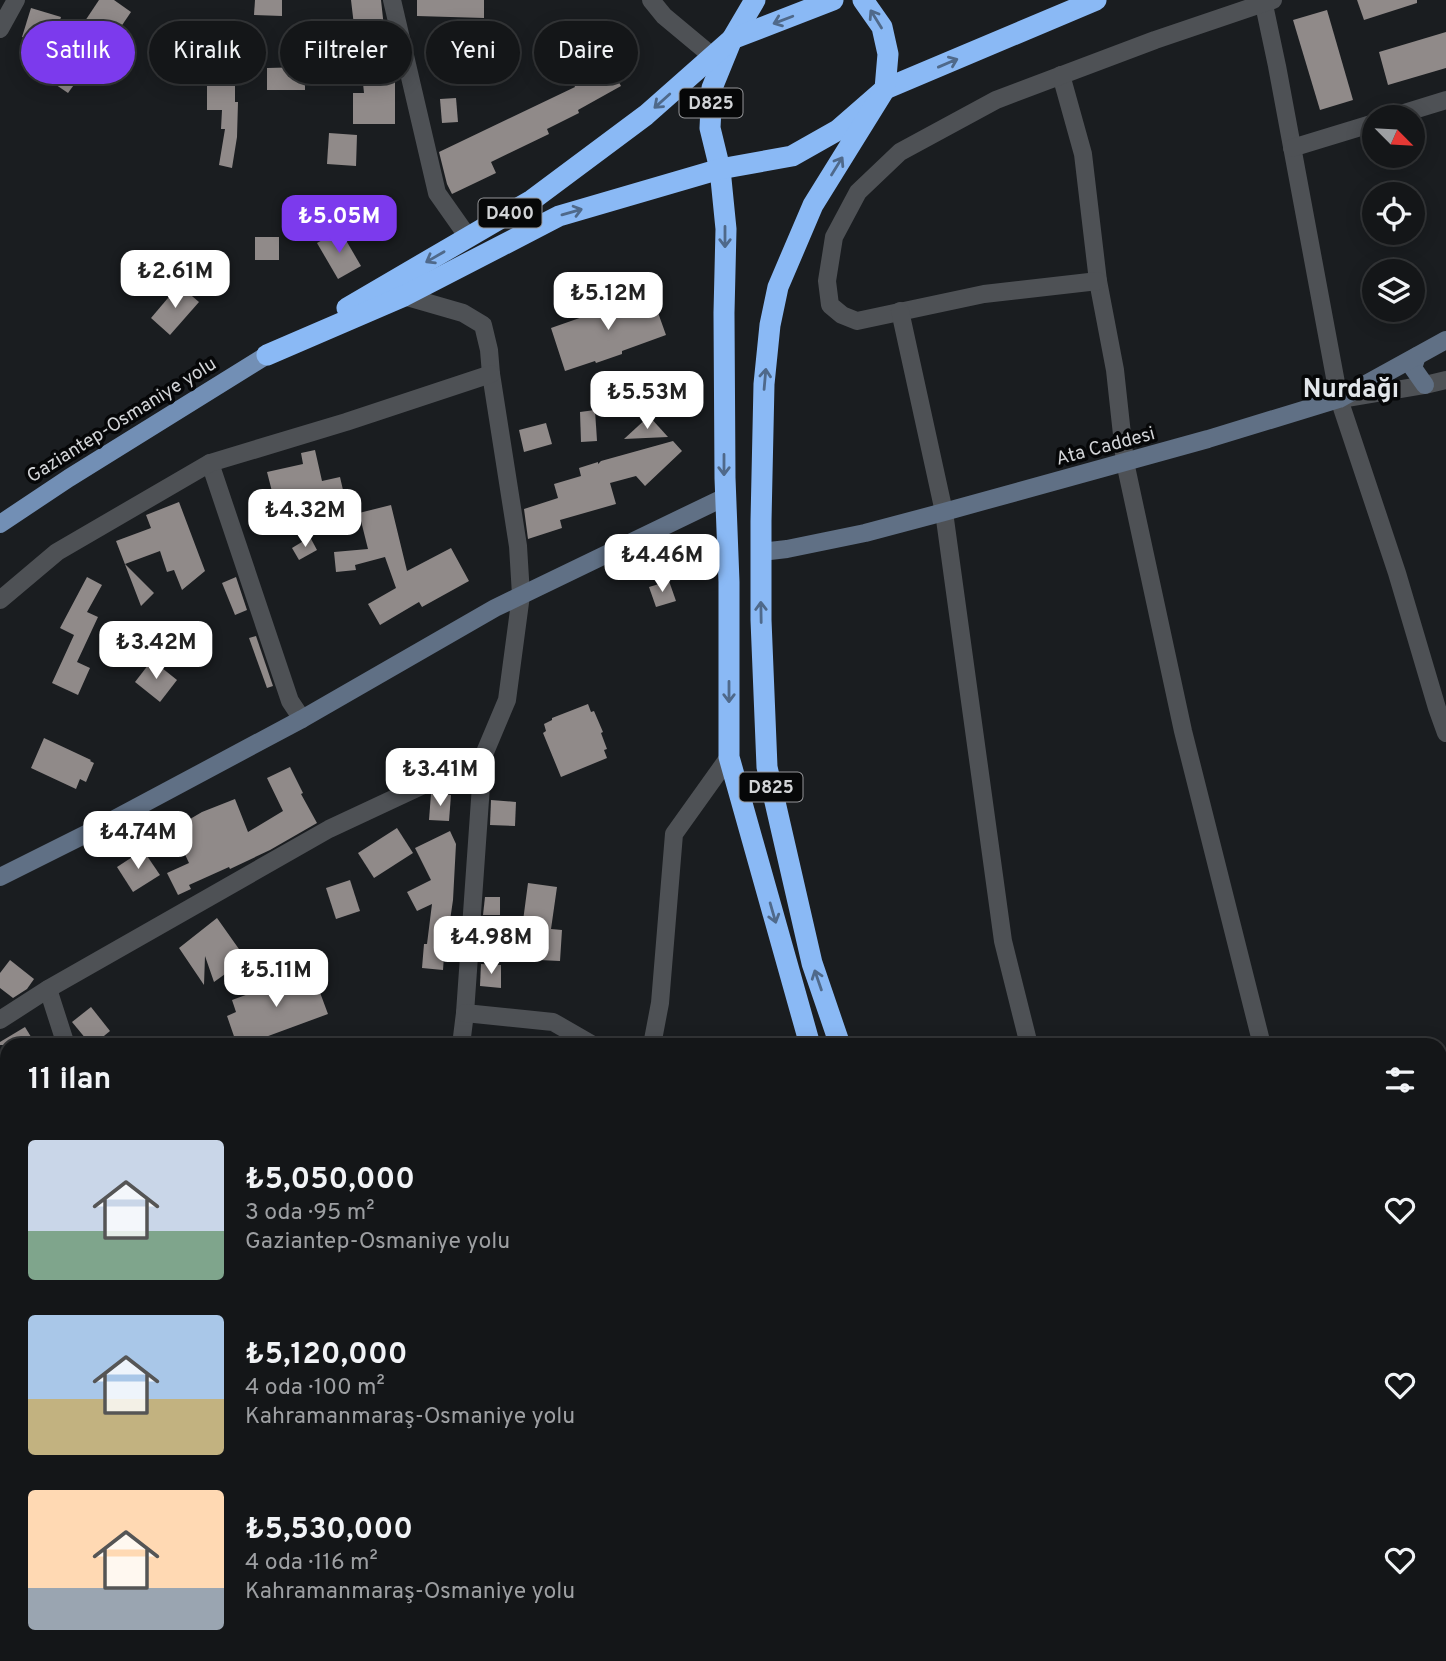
<!DOCTYPE html>
<html lang="tr">
<meta charset="utf-8">
<style>
body{margin:0;font-family:Overpass,sans-serif;background:#1d1f21;color:#f1f3f6;height:100vh;display:flex;flex-direction:column;font-size:26px;white-space:nowrap}
*{box-sizing:border-box;margin:0}
p{font-size:23px;color:#9d9fa2}
.icon{flex:none;width:38px;height:38px;fill:none;stroke:currentColor;stroke-width:2;stroke-linecap:round;stroke-linejoin:round}
.map{position:relative;flex:1;overflow:hidden}
.side{position:absolute;left:0px;top:1038px;width:1447px;height:625px;display:flex;flex-direction:column;background:#141618;border-radius:21px 21px 0 0;box-shadow:0 4px 18px #0003,0 0 0 2px #333537}
.side>*{flex:none}
.banner{position:absolute;left:21px;top:21px;width:700px;height:63px;display:flex;gap:14px}
.needle{width:46px;rotate:114deg}
.fabs{position:absolute;left:1362px;top:105px;display:grid;gap:14px}
.fabs a{display:grid;place-items:center;width:63px;height:63px;border-radius:50%;background:#141618;box-shadow:0 4px 18px #0003,0 0 0 2px #333537;font-size:35px}
.price{position:absolute;translate:-50% -60px;padding:0 16px;border-radius:14px;background:#fff;color:#222;font-size:23px;line-height:46px;filter:drop-shadow(0 2px 4px #0008)}
.price::after{content:'';position:absolute;left:50%;top:42px;width:21px;height:16px;margin-left:-10px;background:inherit;clip-path:polygon(0 0,100% 0,50% 100%)}
.price.current{background:#7c3aed;color:#fff}
ul{padding:0;list-style:none}
li{display:flex;align-items:center;gap:21px;height:175px;padding:0 28px}
li span{display:grid;place-items:center;flex:none;width:196px;height:140px;border-radius:7px;color:#555}
li>.icon{margin-inline-start:auto}
span .icon{width:84px;height:84px;fill:#fffc;stroke-width:1}
li b{font-size:30px}
h2{display:flex;justify-content:space-between;align-items:center;height:84px;padding:0 28px;font-size:30px}
.pill{padding:0 24px;border-radius:32px;background:#141618;box-shadow:0 4px 18px #0003,0 0 0 2px #333537;font-size:24px;line-height:63px}
.pill.current{background:#7c3aed;color:#fff}
.map>svg:first-child{display:block}
</style>
<div class="map">
<svg width="1446" height="1661" viewBox="0 0 1446 1661">
<rect width="100%" height="100%" fill="#1a1d20"/>
<g fill="#908a89">
<polygon points="99,0 114,0 131,12 112,40 85,21"/>
<polygon points="255,0 282,0 282,16 254,15"/>
<polygon points="351,0 381,0 387,55 393,54 399,79 395,79 395,124 353,124 353,93 364,93 358,34 355,34"/>
<polygon points="417,0 484,0 484,18 417,16"/>
<polygon points="1357,0 1417,0 1417,3 1364,20"/>
<polygon points="31,8 61,17 52,46 22,37"/>
<polygon points="1327,10 1353,100 1320,110 1293,20"/>
<polygon points="1446,32 1446,68 1388,85 1379,52"/>
<polygon points="66,49 89,64 68,93 46,78"/>
<polygon points="607,61 621,86 578,110 579,113 547,129 549,134 491,162 496,173 452,194 447,184 439,152 575,87 572,80"/>
<polygon points="305,67 305,90 267,90 267,68"/>
<polygon points="207,81 235,81 235,102 238,102 237,137 232,168 219,165 225,129 221,129 222,110 207,110"/>
<polygon points="456,98 458,122 442,123 440,99"/>
<polygon points="329,133 357,135 356,166 327,164"/>
<polygon points="340,230 361,266 338,279 317,243"/>
<rect x="255" y="237" width="24" height="23"/>
<polygon points="179,285 199,302 170,335 151,318"/>
<polygon points="651,293 666,335 622,351 622,354 596,363 595,361 565,371 551,328"/>
<polygon points="595,410 597,441 581,442 580,412"/>
<polygon points="649,416 668,437 624,439"/>
<polygon points="546,423 552,444 524,452 519,430"/>
<polygon points="673,441 682,451 645,486 636,476 610,483 616,504 560,520 562,528 528,539 524,509 558,498 554,484 581,476 579,468 598,462 598,464 601,461"/>
<polygon points="315,450 322,481 340,477 343,490 276,507 267,472 303,464 301,453"/>
<polygon points="179,502 205,571 182,590 174,570 167,572 160,551 125,564 154,593 141,606 116,541 151,528 146,515"/>
<polygon points="391,505 407,571 451,548 469,581 422,607 419,602 380,625 368,604 396,588 385,557 355,565 356,570 336,572 334,552 368,549 359,513"/>
<polygon points="310,537 317,550 299,560 292,548"/>
<polygon points="87,577 102,585 87,612 98,617 77,662 90,668 78,695 52,683 74,635 60,628"/>
<polygon points="236,577 247,610 235,615 222,583"/>
<polygon points="669,581 676,601 656,607 649,587"/>
<polygon points="256,636 273,686 267,688 249,638"/>
<polygon points="152,660 177,680 160,702 135,682"/>
<polygon points="588,704 591,712 594,711 603,732 601,733 607,749 604,750 607,758 561,777 543,733 546,731 544,724 552,720 552,718"/>
<polygon points="44,738 91,760 90,761 94,763 86,782 80,779 76,789 31,768"/>
<polygon points="290,767 303,793 301,794 317,823 270,850 230,869 229,867 189,885 191,889 178,895 167,873 189,863 173,829 202,812 235,799 248,832 283,811 267,778"/>
<polygon points="431,794 451,795 449,821 429,820"/>
<polygon points="491,800 516,802 515,826 490,825"/>
<polygon points="397,828 413,853 374,878 358,853"/>
<polygon points="450,831 456,844 453,900 447,941 445,941 443,970 422,968 424,944 427,944 432,904 417,911 407,892 431,880 415,848"/>
<polygon points="143,850 160,875 133,892 117,867"/>
<polygon points="350,880 360,911 336,919 326,888"/>
<polygon points="528,883 557,887 551,929 562,930 560,961 518,959"/>
<polygon points="485,897 500,897 500,915 483,915"/>
<polygon points="217,918 246,959 214,982 205,956 204,985 179,948"/>
<polygon points="10,960 34,979 27,989 13,998 0,988 0,973"/>
<polygon points="481,964 501,965 501,988 480,986"/>
<polygon points="312,971 328,1014 244,1045 237,1045 227,1016 236,1012 232,1000"/>
<polygon points="91,1007 110,1031 93,1045 91,1045 72,1022"/>
<polygon points="25,1027 36,1045 0,1045 0,1042"/>
</g>
<g fill="none" stroke-linecap="round" stroke-linejoin="round">
<g stroke="#4e5155" stroke-width="18">
<polyline points="392,0 437,193 468,237"/>
<polyline points="651,0 664,16 712,56"/>
<polyline points="1263,0 1277,66 1339,399 1397,573 1437,708 1446,733"/>
<polyline points="0,29 16,0"/>
<polyline points="1061,75 1083,154 1098,281 1115,370 1125,462 1183,731 1262,1045"/>
<polyline points="1391,117 1446,100"/>
<polyline points="1292,148 1374,123"/>
<polyline points="1098,281 984,294 857,321 842,315 830,305 827,281 834,237 858,192 900,152 996,100 1155,40 1273,0"/>
<polyline points="404,296 463,313 483,325 489,350 491,374 518,546 521,595 507,700 483,757 465,1013 461,1045"/>
<polyline points="900,311 944,512 1003,941 1029,1045"/>
<polyline points="1342,399 1425,385 1446,380"/>
<polyline points="210,463 290,701 302,719"/>
<polyline points="0,600 57,552 210,463 346,422 491,374"/>
<polyline points="48,989 66,1045"/>
<polyline points="465,1013 553,1022 593,1045"/>
<polyline points="0,1020 48,989 329,829 483,757"/>
<polyline points="652,1045 660,1003 674,834 729,757"/>
<polyline points="1440,1067 1446,1065"/>
<polyline points="1440,1383 1446,1381"/>
<polyline points="0,1385 7,1382"/>
<polyline points="0,1552 7,1577"/>
<polyline points="1440,1555 1446,1568"/>
<polyline points="29,1656 30,1661"/>
<polyline points="236,1656 237,1661"/>
<polyline points="593,1656 594,1661"/>
<polyline points="763,1656 764,1661"/>
<polyline points="134,1661 158,1656"/>
<polyline points="355,1661 359,1656"/>
<polyline points="405,1661 405,1656"/>
<polyline points="847,1661 865,1656"/>
</g>
<g stroke="#607085" stroke-width="18">
<polyline points="1417,356 1413,368 1425,385"/>
<polyline points="761,552 787,549 865,533 944,512 1208,439 1339,399 1446,340"/>
<polyline points="0,877 96,829 302,719 495,608 725,497"/>
</g>
<polyline stroke="#728fb5" stroke-width="18" points="0,524 69,478 267,355"/>
<g stroke="#8ab9f5" stroke-width="21">
<polyline points="755,0 732,39 712,88 710,128 720,169 726,229 724,313 725,478 729,582 729,757 810,1045"/>
<polyline points="347,308 532,200 646,115 732,39 833,0"/>
<polyline points="267,355 404,296 559,216 720,169 792,156 838,130 885,89 1096,0"/>
<polyline points="840,1045 812,963 767,767 761,620 761,521 764,384 770,325 778,287 813,205 885,89 888,54 882,27 863,0"/>
<polyline points="987,1656 989,1661"/>
<polyline points="1034,1656 1036,1661"/>
</g>
</g>
<defs><path id="oneway-shaft" d="M-6 0H5M1.5-3L5.5 0L1.5 3" fill="none" stroke-width="1.6" stroke-linecap="round" stroke-linejoin="round" transform="scale(1.75)"/></defs>
<g stroke="#4f698a">
<use href="#oneway-shaft" transform="translate(876 19) rotate(-122)"/>
<use href="#oneway-shaft" transform="translate(783 20) rotate(159)"/>
<use href="#oneway-shaft" transform="translate(948 63) rotate(-23)"/>
<use href="#oneway-shaft" transform="translate(662 101) rotate(138)"/>
<use href="#oneway-shaft" transform="translate(837 166) rotate(-58)"/>
<use href="#oneway-shaft" transform="translate(572 212) rotate(-16)"/>
<use href="#oneway-shaft" transform="translate(725 237) rotate(90)"/>
<use href="#oneway-shaft" transform="translate(435 257) rotate(150)"/>
<use href="#oneway-shaft" transform="translate(765 379) rotate(-85)"/>
<use href="#oneway-shaft" transform="translate(724 465) rotate(90)"/>
<use href="#oneway-shaft" transform="translate(761 612) rotate(-91)"/>
<use href="#oneway-shaft" transform="translate(729 692) rotate(90)"/>
<use href="#oneway-shaft" transform="translate(773 913) rotate(74)"/>
<use href="#oneway-shaft" transform="translate(818 980) rotate(-109)"/>
</g>
<g text-anchor="middle" stroke-width="7" stroke-linejoin="round" paint-order="stroke">
<g fill="#060708" stroke="#959699" stroke-width="2">
<rect x="679.5" y="88.5" width="63" height="29" rx="5"/>
<rect x="478.5" y="198.5" width="63" height="29" rx="5"/>
<rect x="739.5" y="772.5" width="63" height="29" rx="5"/>
</g>
<g font-size="18" font-weight="bold" fill="#d2d4d7">
<text x="711" y="109">D825</text>
<text x="510" y="219">D400</text>
<text x="771" y="793">D825</text>
</g>
<g font-size="19" fill="#d2d4d7" stroke="#060708">
<text transform="translate(121 419) rotate(-32)" y="7">Gaziantep-Osmaniye yolu</text>
<text transform="translate(1105 445) rotate(-15)" y="7">Ata Caddesi</text>
</g>
<g font-size="26" font-weight="bold" fill="#e1e5e9" stroke="#060708">
<text x="1351" y="397">Nurdağı</text>
</g>
</g>
</svg>
<div class="fabs">
<a><svg class="needle" viewBox="-14 -14 28 28"><path d="M0-13l5 13h-10z" fill="#e53935"/><path d="M0 13l5-13h-10z" fill="#9d9fa2"/></svg></a>
<a><svg class="icon" aria-label="locate" viewBox="0 0 24 24"><circle cx="12" cy="12" r="6"/><path d="M12 2v4M12 18v4M2 12h4M18 12h4"/></svg></a>
<a><svg class="icon" aria-label="layers" viewBox="0 0 24 24"><path d="M12 4l9 5-9 5-9-5zM3 14l9 5 9-5"/></svg></a>
</div>
<b class="price current" style="left:339px;top:255px">₺5.05M</b>
<b class="price" style="left:175px;top:310px">₺2.61M</b>
<b class="price" style="left:608px;top:332px">₺5.12M</b>
<b class="price" style="left:647px;top:431px">₺5.53M</b>
<b class="price" style="left:305px;top:549px">₺4.32M</b>
<b class="price" style="left:662px;top:594px">₺4.46M</b>
<b class="price" style="left:156px;top:681px">₺3.42M</b>
<b class="price" style="left:440px;top:808px">₺3.41M</b>
<b class="price" style="left:138px;top:871px">₺4.74M</b>
<b class="price" style="left:491px;top:976px">₺4.98M</b>
<b class="price" style="left:276px;top:1009px">₺5.11M</b>
<div class="banner">
<a class="pill current">Satılık</a>
<a class="pill">Kiralık</a>
<a class="pill">Filtreler</a>
<a class="pill">Yeni</a>
<a class="pill">Daire</a>
</div>
<section class="side">
<h2>11 ilan<svg class="icon" aria-label="filters" viewBox="0 0 24 24"><path d="M4 7h16M4 17h16"/><circle cx="9" cy="7" r="2"/><circle cx="15" cy="17" r="2"/></svg></h2>
<ul>
<li><span style="background:linear-gradient(#c9d6e8 65%,#7fa58c 0)"><svg class="icon" aria-label="home" viewBox="0 0 24 24"><path d="M3 11l9-7 9 7M6 9v11h12V9"/></svg></span><div><b>₺5,050,000</b><p>3 oda · 95 m²</p><p>Gaziantep-Osmaniye yolu</p></div><svg class="icon" aria-label="heart" viewBox="0 0 24 24"><path d="M12 20l-8-8c-3-5 5-10 8-4 3-6 11-1 8 4z"/></svg></li>
<li><span style="background:linear-gradient(#a9c7e8 60%,#c2b280 0)"><svg class="icon" aria-label="home" viewBox="0 0 24 24"><path d="M3 11l9-7 9 7M6 9v11h12V9"/></svg></span><div><b>₺5,120,000</b><p>4 oda · 100 m²</p><p>Kahramanmaraş-Osmaniye yolu</p></div><svg class="icon" aria-label="heart" viewBox="0 0 24 24"><path d="M12 20l-8-8c-3-5 5-10 8-4 3-6 11-1 8 4z"/></svg></li>
<li><span style="background:linear-gradient(#ffd9b3 70%,#9aa5b1 0)"><svg class="icon" aria-label="home" viewBox="0 0 24 24"><path d="M3 11l9-7 9 7M6 9v11h12V9"/></svg></span><div><b>₺5,530,000</b><p>4 oda · 116 m²</p><p>Kahramanmaraş-Osmaniye yolu</p></div><svg class="icon" aria-label="heart" viewBox="0 0 24 24"><path d="M12 20l-8-8c-3-5 5-10 8-4 3-6 11-1 8 4z"/></svg></li>
</ul>
</section>
</div>
